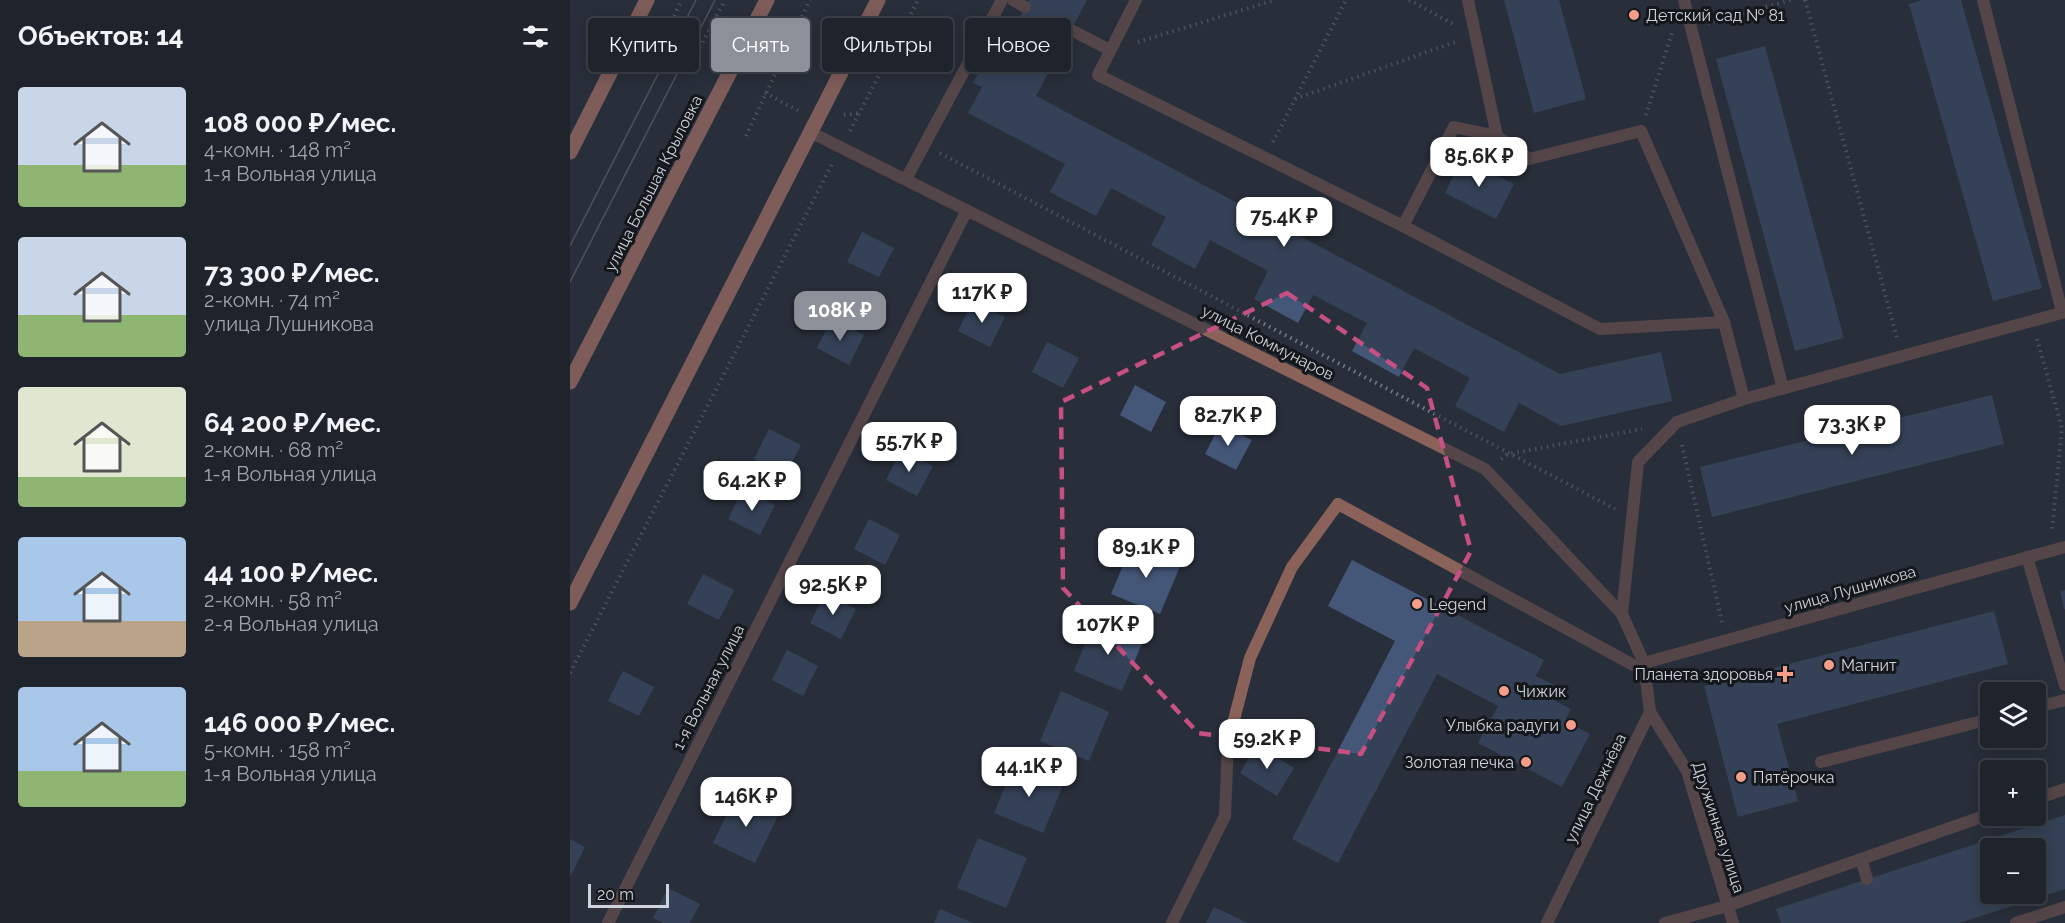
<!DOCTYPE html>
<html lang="ru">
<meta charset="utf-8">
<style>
body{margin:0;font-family:Raleway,sans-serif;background:#262b34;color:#f1f3f6;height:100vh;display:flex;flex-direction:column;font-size:22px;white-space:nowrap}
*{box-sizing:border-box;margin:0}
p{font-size:20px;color:#a1a4a9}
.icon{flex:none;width:33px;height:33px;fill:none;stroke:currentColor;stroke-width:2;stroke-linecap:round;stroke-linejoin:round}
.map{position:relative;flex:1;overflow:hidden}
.drawer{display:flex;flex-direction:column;background:#1e232c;width:570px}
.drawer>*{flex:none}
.banner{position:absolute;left:18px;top:18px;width:570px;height:54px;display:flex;gap:12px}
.buttons{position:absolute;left:1410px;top:682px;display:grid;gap:12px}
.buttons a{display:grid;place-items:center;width:66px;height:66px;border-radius:6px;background:#1e232c;box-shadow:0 3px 15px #0003,0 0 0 2px #3c4048;font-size:30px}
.scale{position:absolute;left:18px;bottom:15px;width:81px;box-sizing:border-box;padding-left:6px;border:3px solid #cfd3db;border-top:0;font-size:16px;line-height:21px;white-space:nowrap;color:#cfd3db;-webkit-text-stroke:4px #14171c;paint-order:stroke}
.price{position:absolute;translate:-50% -51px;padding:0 14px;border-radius:12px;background:#fff;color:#222;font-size:20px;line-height:39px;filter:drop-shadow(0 2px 3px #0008)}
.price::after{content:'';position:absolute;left:50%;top:36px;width:18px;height:14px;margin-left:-9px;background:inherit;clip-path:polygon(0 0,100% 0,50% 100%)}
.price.current{background:#8c9099;color:#fff}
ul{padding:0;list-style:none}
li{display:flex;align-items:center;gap:18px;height:150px;padding:0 18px}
li span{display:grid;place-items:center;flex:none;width:168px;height:120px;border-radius:6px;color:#555}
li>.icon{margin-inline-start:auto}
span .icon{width:72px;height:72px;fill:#fffc;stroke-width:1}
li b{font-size:26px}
h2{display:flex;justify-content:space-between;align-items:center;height:72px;padding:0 18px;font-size:26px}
.tag{padding:0 21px;border-radius:6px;background:#1e232c;box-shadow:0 3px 15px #0003,0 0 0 2px #3c4048;font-size:21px;line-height:54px}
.tag.current{background:#8c9099;color:#fff}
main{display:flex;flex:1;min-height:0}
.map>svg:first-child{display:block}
</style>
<main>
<section class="drawer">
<h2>Объектов: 14<svg class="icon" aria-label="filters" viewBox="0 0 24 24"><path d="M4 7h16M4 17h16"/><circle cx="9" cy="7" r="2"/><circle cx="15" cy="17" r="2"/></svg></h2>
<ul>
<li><span style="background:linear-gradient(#c9d6e8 65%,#8fb573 0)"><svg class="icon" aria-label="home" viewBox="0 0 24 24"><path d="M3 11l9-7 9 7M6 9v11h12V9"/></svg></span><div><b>108 000 ₽/мес.</b><p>4-комн. · 148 m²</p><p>1-я Вольная улица</p></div></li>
<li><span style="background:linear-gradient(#c9d6e8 65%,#8fb573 0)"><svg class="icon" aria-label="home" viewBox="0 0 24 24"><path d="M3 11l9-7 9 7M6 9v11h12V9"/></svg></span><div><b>73 300 ₽/мес.</b><p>2-комн. · 74 m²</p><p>улица Лушникова</p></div></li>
<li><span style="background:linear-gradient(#dfe7d0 75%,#8fb573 0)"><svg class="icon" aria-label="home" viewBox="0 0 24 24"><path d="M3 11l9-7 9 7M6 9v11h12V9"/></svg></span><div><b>64 200 ₽/мес.</b><p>2-комн. · 68 m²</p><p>1-я Вольная улица</p></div></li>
<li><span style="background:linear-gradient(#a9c7e8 70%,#b9a48a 0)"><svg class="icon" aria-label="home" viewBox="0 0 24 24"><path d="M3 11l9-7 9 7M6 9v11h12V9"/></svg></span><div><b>44 100 ₽/мес.</b><p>2-комн. · 58 m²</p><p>2-я Вольная улица</p></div></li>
<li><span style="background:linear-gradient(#a9c7e8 70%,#8fb573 0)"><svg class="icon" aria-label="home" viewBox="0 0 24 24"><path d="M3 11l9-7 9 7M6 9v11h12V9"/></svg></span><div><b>146 000 ₽/мес.</b><p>5-комн. · 158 m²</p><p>1-я Вольная улица</p></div></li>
</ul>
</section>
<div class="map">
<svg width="1495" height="923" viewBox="0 0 1495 923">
<rect width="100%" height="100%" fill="#282f3b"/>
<g fill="#455779" fill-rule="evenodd">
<polygon points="459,0 517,0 466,96 990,374 1091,352 1102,401 991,426 949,403 934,432 885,406 900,378 844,348 829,377 782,351 797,323 743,295 728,323 684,299 698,271 640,240 625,269 581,245 596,217 541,188 526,216 480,192 495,164 398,113 412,87 403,83 429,32 439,38"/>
<polygon points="934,0 989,0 1016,99 964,113"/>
<polygon points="1352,0 1391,0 1472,288 1423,301 1339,4"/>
<polygon points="1195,46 1274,338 1225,351 1146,59"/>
<polygon points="892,158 944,184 926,219 875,193"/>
<polygon points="292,232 324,248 309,277 277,262"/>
<polygon points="403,301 435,317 420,347 388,331"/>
<polygon points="262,318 294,335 279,365 247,348"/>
<polygon points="477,342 509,358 493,388 462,372"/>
<polygon points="565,385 596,402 581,432 550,415"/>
<polygon points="1422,395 1434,444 1142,517 1130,467"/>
<polygon points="650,425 682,440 666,470 635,454"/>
<polygon points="199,429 231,445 215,475 184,459"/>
<polygon points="331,450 363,466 347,496 316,480"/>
<polygon points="173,489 205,505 190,535 158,519"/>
<polygon points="299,519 330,535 315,565 284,549"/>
<polygon points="562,544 611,564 590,614 541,594"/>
<polygon points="782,560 974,660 966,676 986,686 980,698 1001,709 995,721 1020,734 992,787 908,743 928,706 867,674 768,863 722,839 825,641 758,606"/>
<polygon points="133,574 164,590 149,620 117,604"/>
<polygon points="1495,590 1495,609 1494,609 1490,591"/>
<polygon points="255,593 286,609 271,639 240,623"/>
<polygon points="1424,611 1438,664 1207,724 1228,801 1168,817 1134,686"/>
<polygon points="524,621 573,641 552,691 504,671"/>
<polygon points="217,650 248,666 233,696 202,680"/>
<polygon points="53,671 84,687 69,716 38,701"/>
<polygon points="491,691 539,712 519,761 470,741"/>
<polygon points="687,745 724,768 707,796 670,773"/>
<polygon points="445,763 494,783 473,833 424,813"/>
<polygon points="168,792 210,812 185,863 143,843"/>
<path d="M 1495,815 L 1495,889 L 1389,923 L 1211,923 L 1206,909 ZM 1420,849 L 1466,849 L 1466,894 L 1420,894 Z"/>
<polygon points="408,838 457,858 436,908 387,888"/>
<polygon points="0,839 15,847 0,877"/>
<polygon points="98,888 130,904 120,923 93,923 83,918"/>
<polygon points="644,907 678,923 636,923"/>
<polygon points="370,909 403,923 364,923"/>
</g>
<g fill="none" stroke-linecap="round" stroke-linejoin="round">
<g stroke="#767b85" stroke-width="4" stroke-dasharray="1.5 4.5" stroke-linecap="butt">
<polyline points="839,0 883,24"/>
<polyline points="1235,0 1327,338"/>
<polyline points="1138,23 1221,0"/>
<polyline points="96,32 112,0"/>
<polyline points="568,42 705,0"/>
<polyline points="127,53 155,0"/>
<polyline points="195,93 229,111"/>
<polyline points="725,99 888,41"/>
<polyline points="274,115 290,113"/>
<polyline points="1076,115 1102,33"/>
<polyline points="280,131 348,0"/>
<polyline points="176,136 240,0"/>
<polyline points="703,142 776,0"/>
<polyline points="370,153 1045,509"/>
<polyline points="1467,339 1492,428 1482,531"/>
<polyline points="1112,445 1152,622"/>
<polyline points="931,459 938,454 1072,429"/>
<polyline points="0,673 262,164"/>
</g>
<g stroke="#8a6259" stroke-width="12">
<polyline points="443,0 455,7"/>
<polyline points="566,0 528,75 833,226 1030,329 1154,322 1174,399"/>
<polyline points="1114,0 1213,389"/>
<polyline points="1413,0 1492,312"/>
<polyline points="501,30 540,50"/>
<polyline points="927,136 959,159 1071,131 1154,322"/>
<polyline points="336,179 432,0"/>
<polyline points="833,226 884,127 927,136 898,0"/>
<polyline points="768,504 1076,672"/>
<polyline points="1457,557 1495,685"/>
<polyline points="1052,614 1068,462 1107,422 1174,399 1495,312"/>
<polyline points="1466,707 1495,700"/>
<polyline points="1251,762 1420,719"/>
<polyline points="1466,799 1495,789"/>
<polyline points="1291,859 1297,879"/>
<polyline points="1095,923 1157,906 1420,814"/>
<polyline points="1446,923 1495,907"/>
</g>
<g stroke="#8a6259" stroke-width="12">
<polyline points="240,132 915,469 1052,614 1074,663 1080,712 977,923"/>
<polyline points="1074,663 1495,547"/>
<polyline points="1080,712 1117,771 1163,923"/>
<polyline points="38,923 397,210"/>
<polyline points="602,923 655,816 658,743 680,658 722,567 768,504"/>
</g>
<g stroke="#e49380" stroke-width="15">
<polyline points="0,152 77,0"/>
<polyline points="0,382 197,0"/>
<polyline points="0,603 308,0"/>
</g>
<g stroke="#777d87" stroke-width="1.5">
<polyline points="0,246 126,0"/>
<polyline points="0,282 145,0"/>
</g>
</g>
<path d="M0 0H1495V923H0ZM 717,293 L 857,388 L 901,551 L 791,754 L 628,733 L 493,588 L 491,402 Z" fill="#282f3b" fill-opacity=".55" fill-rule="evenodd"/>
<path fill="none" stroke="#c65081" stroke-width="4.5" stroke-dasharray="12 8" stroke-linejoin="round" d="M 717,293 L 857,388 L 901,551 L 791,754 L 628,733 L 493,588 L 491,402 Z"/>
<g fill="#f49e8a" stroke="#14171c" stroke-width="2">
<circle cx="1064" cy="15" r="6"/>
<circle cx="847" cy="604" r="6"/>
<circle cx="1259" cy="665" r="6"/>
<path d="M1212 665h6v6h6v6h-6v6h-6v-6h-6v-6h6z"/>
<circle cx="934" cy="691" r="6"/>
<circle cx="1001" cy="725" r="6"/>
<circle cx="956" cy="762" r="6"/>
<circle cx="1171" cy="777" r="6"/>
</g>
<g text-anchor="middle" stroke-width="6" stroke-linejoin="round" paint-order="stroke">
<g font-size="16" fill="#cfd3db" stroke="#14171c" text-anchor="start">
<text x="1076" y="21">Детский сад № 81</text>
<text x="859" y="610">Legend</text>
<text x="1271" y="671">Магнит</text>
<text x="1203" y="680" text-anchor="end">Планета здоровья</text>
<text x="946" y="697">Чижик</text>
<text x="989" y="731" text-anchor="end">Улыбка радуги</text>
<text x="944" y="768" text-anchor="end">Золотая печка</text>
<text x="1183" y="783">Пятёрочка</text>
</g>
<g font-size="16" fill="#cfd3db" stroke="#14171c">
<text transform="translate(83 183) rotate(-63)" y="6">улица Большая Крыловка</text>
<text transform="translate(698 342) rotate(27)" y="6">улица Коммунаров</text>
<text transform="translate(1280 589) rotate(-16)" y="6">улица Лушникова</text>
<text transform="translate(138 687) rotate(-63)" y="6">1-я Вольная улица</text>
<text transform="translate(1025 788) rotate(-64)" y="6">улица Дежнёва</text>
<text transform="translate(1149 827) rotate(72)" y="6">Дружинная улица</text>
</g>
</g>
</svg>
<div class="buttons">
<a><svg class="icon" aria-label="layers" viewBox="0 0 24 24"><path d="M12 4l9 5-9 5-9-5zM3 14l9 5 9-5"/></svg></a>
<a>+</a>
<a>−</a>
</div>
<div class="scale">20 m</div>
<b class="price" style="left:909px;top:188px">85.6K ₽</b>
<b class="price" style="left:714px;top:248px">75.4K ₽</b>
<b class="price" style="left:412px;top:324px">117K ₽</b>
<b class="price current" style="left:270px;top:342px">108K ₽</b>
<b class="price" style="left:658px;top:447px">82.7K ₽</b>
<b class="price" style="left:1282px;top:456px">73.3K ₽</b>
<b class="price" style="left:339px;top:473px">55.7K ₽</b>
<b class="price" style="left:182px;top:512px">64.2K ₽</b>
<b class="price" style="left:576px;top:579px">89.1K ₽</b>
<b class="price" style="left:263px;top:616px">92.5K ₽</b>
<b class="price" style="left:538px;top:656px">107K ₽</b>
<b class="price" style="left:697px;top:770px">59.2K ₽</b>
<b class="price" style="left:459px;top:798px">44.1K ₽</b>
<b class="price" style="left:176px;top:828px">146K ₽</b>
<div class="banner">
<a class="tag">Купить</a>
<a class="tag current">Снять</a>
<a class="tag">Фильтры</a>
<a class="tag">Новое</a>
</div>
</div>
</main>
